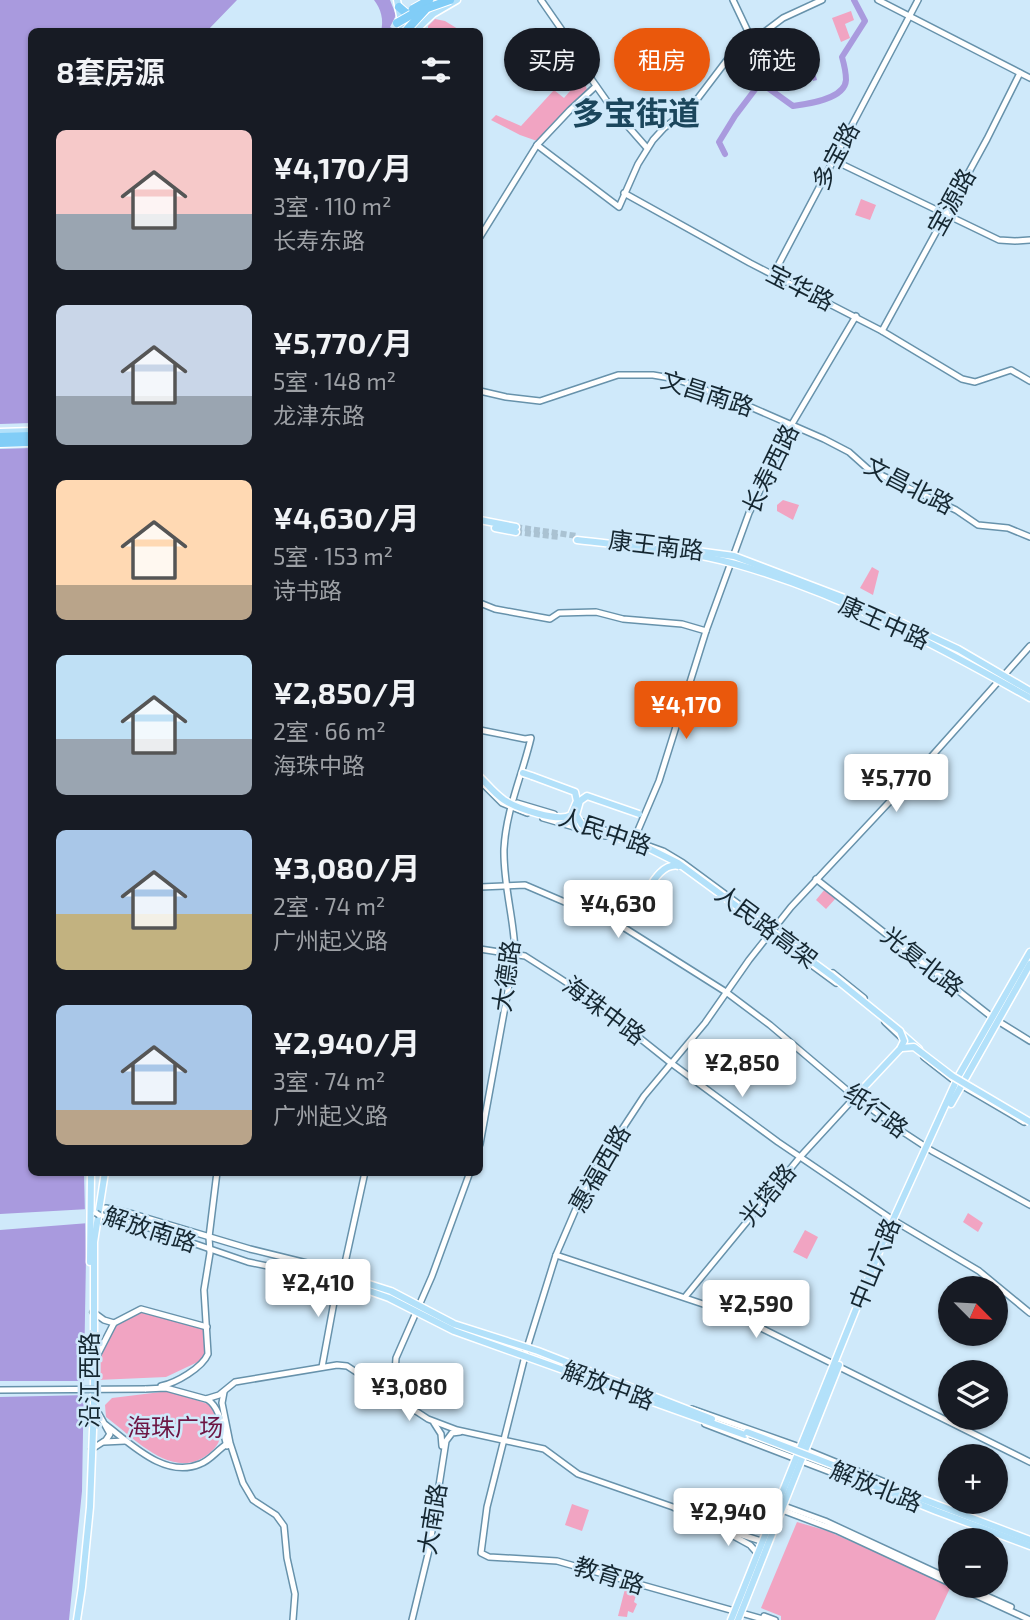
<!DOCTYPE html>
<html lang="zh">
<meta charset="utf-8">
<style>
body{margin:0;font-family:"Exo 2","Noto Sans SC",sans-serif;background:#20242c;color:#f1f3f6;height:100vh;display:flex;flex-direction:column;font-size:26px;white-space:nowrap}
*{box-sizing:border-box;margin:0}
p{font-size:23px;color:#9ea1a6}
.icon{flex:none;width:38px;height:38px;fill:none;stroke:currentColor;stroke-width:2;stroke-linecap:round;stroke-linejoin:round}
.map{position:relative;flex:1;overflow:hidden}
.sheet{position:absolute;left:28px;top:28px;width:455px;height:1148px;display:flex;flex-direction:column;background:#171b24;border-radius:10px;box-shadow:0 2px 5px #0004}
.sheet>*{flex:none}
.top-card{position:absolute;left:504px;top:28px;width:420px;height:63px;display:flex;gap:14px}
.needle{width:46px;rotate:114deg}
.controls{position:absolute;left:938px;top:1276px;display:grid;gap:14px}
.controls a{display:grid;place-items:center;width:70px;height:70px;border-radius:50%;background:#171b24;box-shadow:0 2px 5px #0004;font-size:35px}
.price{position:absolute;translate:-50% -60px;padding:0 16px;border-radius:7px;background:#fff;color:#222;font-size:23px;line-height:46px;filter:drop-shadow(0 2px 4px #0008)}
.price::after{content:'';position:absolute;left:50%;top:42px;width:21px;height:16px;margin-left:-10px;background:inherit;clip-path:polygon(0 0,100% 0,50% 100%)}
.price.selected{background:#ea580c;color:#fff}
ul{padding:0;list-style:none}
li{display:flex;align-items:center;gap:21px;height:175px;padding:0 28px}
li span{display:grid;place-items:center;flex:none;width:196px;height:140px;border-radius:10px;color:#555}
li>.icon{margin-inline-start:auto}
span .icon{width:84px;height:84px;fill:#fffc;stroke-width:1}
li b{font-size:30px}
h2{display:flex;justify-content:space-between;align-items:center;height:84px;padding:0 28px;font-size:30px}
.chip{padding:0 24px;border-radius:32px;background:#171b24;box-shadow:0 2px 5px #0004;font-size:24px;line-height:63px}
.chip.selected{background:#ea580c;color:#fff}
.map>svg:first-child{display:block}
</style>
<div class="map">
<svg width="1030" height="1620" viewBox="0 0 1030 1620">
<rect width="100%" height="100%" fill="#cfe9fa"/>
<g fill="#f1a4c2">
<polygon points="851,11 854,20 845,24 850,38 841,42 832,18"/>
<polygon points="435,19 445,21 458,29 458,31 428,31 428,26"/>
<polygon points="578,66 588,92 537,141 520,135 491,120 496,115 521,126 554,90 564,98 576,84 569,76"/>
<polygon points="861,199 876,205 870,220 855,215"/>
<polygon points="783,500 799,505 793,520 777,511 777,505"/>
<polygon points="872,567 879,571 873,595 860,588"/>
<polygon points="825,889 836,898 826,909 816,900"/>
<polygon points="968,1213 983,1223 978,1232 963,1222"/>
<polygon points="805,1230 818,1237 807,1259 793,1252"/>
<path d="M 144,1312 L 205,1330 C 207,1341 208,1351 202,1360 L 166,1377 L 97,1380 C 100,1351 110,1316 144,1312 Z"/>
<path d="M 169,1391 L 211,1405 C 219,1420 227,1436 213,1450 C 176,1486 136,1439 106,1417 L 105,1405 L 112,1398 Z"/>
<polygon points="572,1504 589,1510 582,1531 565,1525"/>
<polygon points="797,1522 828,1531 951,1586 935,1620 781,1620 781,1616 761,1608"/>
<polygon points="625,1589 637,1592 634,1602 637,1604 633,1613 628,1611 627,1617 618,1616"/>
</g>
<g fill="#a99ade">
<polygon points="0,0 237,0 207,31 32,32 32,1172 84,1173 86,1257 82,1491 69,1620 0,1620"/>
<path d="M 374,0 L 390,0 L 396,15 L 390,27 L 396,30 L 395,31 L 381,31 C 384,20 381,9 374,0 Z"/>
<polygon points="813,66 817,80 813,81 812,78 804,81 804,84 798,86 801,79 797,82 794,73 806,72 806,69"/>
</g>
<g fill="#cfe9fa">
<polygon points="31,423 31,448 0,449 0,424"/>
<polygon points="89,1209 89,1223 0,1230 0,1214"/>
<polygon points="0,1381 88,1381 88,1395 0,1397"/>
</g>
<g fill="none" stroke-linecap="round" stroke-linejoin="round">
<path stroke="#a99ade" stroke-width="6" d="M 725,154 L 719,142 L 735,116 L 757,87 L 768,88 L 793,106 C 808,104 845,99 846,80 C 846,72 844,64 842,57 L 865,21 L 854,0"/>
<g stroke="#aac2d2" stroke-width="6" stroke-dasharray="6 3" stroke-linecap="butt">
<polyline points="516,527 577,536"/>
<polyline points="516,532 559,537"/>
</g>
<defs>
<g id="secondary">
<polyline points="541,0 573,46 592,80 611,107 647,148"/>
<polyline points="733,0 752,40"/>
<polyline points="878,0 1030,78"/>
<polyline points="537,145 619,207 638,164 653,140 664,128 692,106 727,60 783,18 822,0"/>
<polyline points="833,160 999,240 1015,241 1030,240"/>
<polyline points="624,193 750,263 882,331 962,379 975,382 1011,370 1030,381"/>
<polyline points="480,237 537,145 570,110 596,86"/>
<polyline points="773,275 918,0"/>
<polyline points="882,331 987,139 1020,73"/>
<polyline points="480,391 506,397 540,401 618,375 653,375 676,379 746,405 824,439 849,452 868,469 956,510 978,525 1008,528 1030,537"/>
<polyline points="480,603 495,609 550,619 559,613 596,612 623,619 682,624 706,631"/>
<path d="M 480,730 L 525,739 L 531,738 C 522,776 506,810 504,849 C 503,884 514,918 515,952 L 480,1144"/>
<polyline points="480,781 502,803 527,813"/>
<polyline points="517,803 554,814"/>
<polyline points="543,818 605,836"/>
<polyline points="577,820 663,851 683,863 744,908"/>
<polyline points="633,842 659,781 706,631 749,513 792,424 856,316"/>
<polyline points="816,879 993,1018 1030,1041"/>
<polyline points="480,887 525,885 623,927 726,992 770,1025 855,1097 903,1132 932,1151 1030,1205"/>
<polyline points="734,908 836,983"/>
<polyline points="480,949 525,956 558,977 587,996 671,1063 778,1142 893,1220 979,1271 1030,1313"/>
<polyline points="833,973 864,998"/>
<polyline points="885,1022 901,1037"/>
<polyline points="924,1057 956,1082 1024,1122"/>
<polyline points="365,1172 345,1263 349,1271 365,1281"/>
<polyline points="91,1211 106,1208 133,1214 250,1249 327,1268 347,1277"/>
<polyline points="99,1215 140,1225 248,1262 341,1281 334,1302 322,1367"/>
<polyline points="556,1255 733,1314 1030,1462"/>
<polyline points="685,1297 800,1157 855,1097"/>
<polyline points="93,1312 104,1320 114,1323"/>
<polyline points="95,1360 114,1323 141,1309 207,1327"/>
<path d="M 161,1386 C 176,1383 202,1368 208,1354 L 204,1290 L 210,1253 L 209,1237 L 217,1172"/>
<polyline points="145,1389 166,1388 206,1399 219,1395 235,1382 337,1365 347,1366 428,1419 457,1430 544,1449 578,1474 673,1507 717,1527 750,1545 758,1554"/>
<polyline points="224,1392 222,1403 230,1443 243,1483 253,1500 276,1515 284,1526 287,1558 295,1594 293,1620"/>
<path d="M 207,1399 C 222,1409 222,1431 227,1446"/>
<polyline points="399,1401 395,1373 396,1358 432,1276 470,1172"/>
<polyline points="692,1409 794,1445 892,1485"/>
<polyline points="434,1423 441,1434 442,1446"/>
<polyline points="705,1424 885,1493"/>
<path d="M 106,1425 C 131,1444 165,1479 200,1464 C 211,1460 217,1450 227,1444"/>
<polyline points="104,1442 125,1441"/>
<polyline points="92,1449 106,1440 110,1434 95,1407"/>
<polyline points="784,1506 825,1521 950,1579"/>
<polyline points="782,1510 838,1531 950,1583"/>
<polyline points="730,1531 764,1542"/>
<polyline points="977,1540 982,1534 991,1532"/>
<polyline points="956,1586 1030,1620"/>
<polyline points="964,1586 1011,1607"/>
<polyline points="764,1616 775,1620"/>
<polyline points="412,1620 429,1550 446,1441 452,1433 460,1432"/>
<polyline points="766,1620 557,1561 489,1557 481,1553 487,1507 527,1348 556,1255 584,1190 596,1169 644,1096 705,1023 749,960 791,907 923,766 1030,646"/>
</g>
<g id="primary">
<polyline points="397,0 403,32"/>
<polyline points="414,32 433,14 457,0"/>
<polyline points="0,432 32,431"/>
<polyline points="480,520 516,527"/>
<polyline points="495,528 516,532"/>
<path d="M 577,540 C 627,546 686,550 735,564 C 839,593 936,645 1030,698"/>
<polyline points="667,547 734,556 868,607 958,649 1030,691"/>
<polyline points="523,773 532,776"/>
<polyline points="561,819 582,825"/>
<polyline points="901,1033 919,1049"/>
<polyline points="855,1097 900,1049"/>
<polyline points="951,1104 1030,964"/>
<polyline points="90,1262 91,1172"/>
<polyline points="347,1277 391,1291 454,1324 538,1351 712,1419"/>
<polyline points="341,1281 389,1298 454,1331 745,1435"/>
<polyline points="855,1478 936,1511 1030,1546"/>
<polyline points="872,1480 1030,1540"/>
<polyline points="77,1620 82,1587 90,1507 94,1405 94,1242 105,1172"/>
<polyline points="731,1620 883,1242 958,1077 1030,952"/>
<polyline points="738,1620 839,1365"/>
</g>
<g id="highway">
<polyline points="399,7 406,13 414,15"/>
<polyline points="0,437 32,436"/>
<polyline points="0,443 32,442"/>
</g>
</defs>
<use href="#secondary" stroke="#6792ab" stroke-width="8"/>
<use href="#primary" stroke="#fff" stroke-width="9"/>
<use href="#highway" stroke="#fff" stroke-width="10"/>
<use href="#secondary" stroke="#fff" stroke-width="5"/>
<use href="#primary" stroke="#b3e1fa" stroke-width="6"/>
<use href="#highway" stroke="#81cdf7" stroke-width="8"/>
<defs>
<g id="secondary-bridge">
<polyline points="96,1213 99,1215"/>
<polyline points="0,1390 145,1389"/>
</g>
<g id="primary-bridge">
<path d="M 480,777 C 488,785 494,793 504,800 C 516,808 559,823 571,815 L 577,801 L 575,792 L 532,776"/>
<polyline points="639,814 587,796 580,801 576,815 582,825 648,848 678,863 832,976 900,1031 904,1041 900,1049"/>
<path d="M 641,900 C 650,887 661,862 679,866"/>
<polyline points="902,1048 914,1047 952,1076 1030,1122"/>
<polyline points="747,1432 856,1474"/>
</g>
<g id="highway-bridge">
<polyline points="413,9 429,0"/>
<polyline points="397,23 416,12 450,0"/>
<polyline points="405,32 425,10"/>
</g>
</defs>
<use href="#secondary-bridge" stroke="#6792ab" stroke-width="8" stroke-linecap="butt"/>
<use href="#primary-bridge" stroke="#fff" stroke-width="9" stroke-linecap="butt"/>
<use href="#highway-bridge" stroke="#fff" stroke-width="10" stroke-linecap="butt"/>
<use href="#secondary-bridge" stroke="#fff" stroke-width="5"/>
<use href="#primary-bridge" stroke="#b3e1fa" stroke-width="6"/>
<use href="#highway-bridge" stroke="#81cdf7" stroke-width="8"/>
</g>
<g text-anchor="middle" stroke-width="5" stroke-linejoin="round" paint-order="stroke">
<g font-size="24" fill="#152731" stroke="#cfe9fa">
<text transform="translate(836 156) rotate(-62)" y="8">多宝路</text>
<text transform="translate(952 202) rotate(-61)" y="8">宝源路</text>
<text transform="translate(800 288) rotate(27)" y="8">宝华路</text>
<text transform="translate(707 394) rotate(18)" y="8">文昌南路</text>
<text transform="translate(771 469) rotate(-64)" y="8">长寿西路</text>
<text transform="translate(909 486) rotate(27)" y="8">文昌北路</text>
<text transform="translate(656 546) rotate(7)" y="8">康王南路</text>
<text transform="translate(884 623) rotate(24)" y="8">康王中路</text>
<text transform="translate(605 832) rotate(19)" y="8">人民中路</text>
<text transform="translate(766 927) rotate(37)" y="8">人民路高架</text>
<text transform="translate(922 962) rotate(38)" y="8">光复北路</text>
<text transform="translate(507 976) rotate(-82)" y="8">大德路</text>
<text transform="translate(604 1011) rotate(37)" y="8">海珠中路</text>
<text transform="translate(876 1111) rotate(37)" y="8">纸行路</text>
<text transform="translate(600 1169) rotate(-60)" y="8">惠福西路</text>
<text transform="translate(768 1195) rotate(-50)" y="8">光塔路</text>
<text transform="translate(150 1230) rotate(18)" y="8">解放南路</text>
<text transform="translate(875 1264) rotate(-68)" y="8">中山六路</text>
<text transform="translate(90 1380) rotate(-90)" y="8">沿江西路</text>
<text transform="translate(608 1386) rotate(20)" y="8">解放中路</text>
<text transform="translate(876 1487) rotate(22)" y="8">解放北路</text>
<text transform="translate(433 1519) rotate(-81)" y="8">大南路</text>
<text transform="translate(609 1576) rotate(17)" y="8">教育路</text>
</g>
<g font-size="24" fill="#6d1543" stroke="#cfe9fa">
<text x="175" y="1436">海珠广场</text>
</g>
<g font-size="32" font-weight="bold" fill="#1b465c" stroke="#cfe9fa">
<text x="636" y="125">多宝街道</text>
</g>
</g>
</svg>
<div class="controls">
<a><svg class="needle" viewBox="-14 -14 28 28"><path d="M0-13l5 13h-10z" fill="#e53935"/><path d="M0 13l5-13h-10z" fill="#9ea1a6"/></svg></a>
<a><svg class="icon" aria-label="layers" viewBox="0 0 24 24"><path d="M12 4l9 5-9 5-9-5zM3 14l9 5 9-5"/></svg></a>
<a>+</a>
<a>−</a>
</div>
<b class="price selected" style="left:686px;top:741px">¥4,170</b>
<b class="price" style="left:896px;top:814px">¥5,770</b>
<b class="price" style="left:618px;top:940px">¥4,630</b>
<b class="price" style="left:742px;top:1099px">¥2,850</b>
<b class="price" style="left:318px;top:1319px">¥2,410</b>
<b class="price" style="left:756px;top:1340px">¥2,590</b>
<b class="price" style="left:409px;top:1423px">¥3,080</b>
<b class="price" style="left:728px;top:1548px">¥2,940</b>
<div class="top-card">
<a class="chip">买房</a>
<a class="chip selected">租房</a>
<a class="chip">筛选</a>
</div>
<section class="sheet">
<h2>8套房源<svg class="icon" aria-label="filters" viewBox="0 0 24 24"><path d="M4 7h16M4 17h16"/><circle cx="9" cy="7" r="2"/><circle cx="15" cy="17" r="2"/></svg></h2>
<ul>
<li><span style="background:linear-gradient(#f6c9c9 60%,#9aa5b1 0)"><svg class="icon" aria-label="home" viewBox="0 0 24 24"><path d="M3 11l9-7 9 7M6 9v11h12V9"/></svg></span><div><b>¥4,170/月</b><p>3室 · 110 m²</p><p>长寿东路</p></div></li>
<li><span style="background:linear-gradient(#c9d6e8 65%,#9aa5b1 0)"><svg class="icon" aria-label="home" viewBox="0 0 24 24"><path d="M3 11l9-7 9 7M6 9v11h12V9"/></svg></span><div><b>¥5,770/月</b><p>5室 · 148 m²</p><p>龙津东路</p></div></li>
<li><span style="background:linear-gradient(#ffd9b3 75%,#b9a48a 0)"><svg class="icon" aria-label="home" viewBox="0 0 24 24"><path d="M3 11l9-7 9 7M6 9v11h12V9"/></svg></span><div><b>¥4,630/月</b><p>5室 · 153 m²</p><p>诗书路</p></div></li>
<li><span style="background:linear-gradient(#bfe0f5 60%,#9aa5b1 0)"><svg class="icon" aria-label="home" viewBox="0 0 24 24"><path d="M3 11l9-7 9 7M6 9v11h12V9"/></svg></span><div><b>¥2,850/月</b><p>2室 · 66 m²</p><p>海珠中路</p></div></li>
<li><span style="background:linear-gradient(#a9c7e8 60%,#c2b280 0)"><svg class="icon" aria-label="home" viewBox="0 0 24 24"><path d="M3 11l9-7 9 7M6 9v11h12V9"/></svg></span><div><b>¥3,080/月</b><p>2室 · 74 m²</p><p>广州起义路</p></div></li>
<li><span style="background:linear-gradient(#a9c7e8 75%,#b9a48a 0)"><svg class="icon" aria-label="home" viewBox="0 0 24 24"><path d="M3 11l9-7 9 7M6 9v11h12V9"/></svg></span><div><b>¥2,940/月</b><p>3室 · 74 m²</p><p>广州起义路</p></div></li>
</ul>
</section>
</div>
